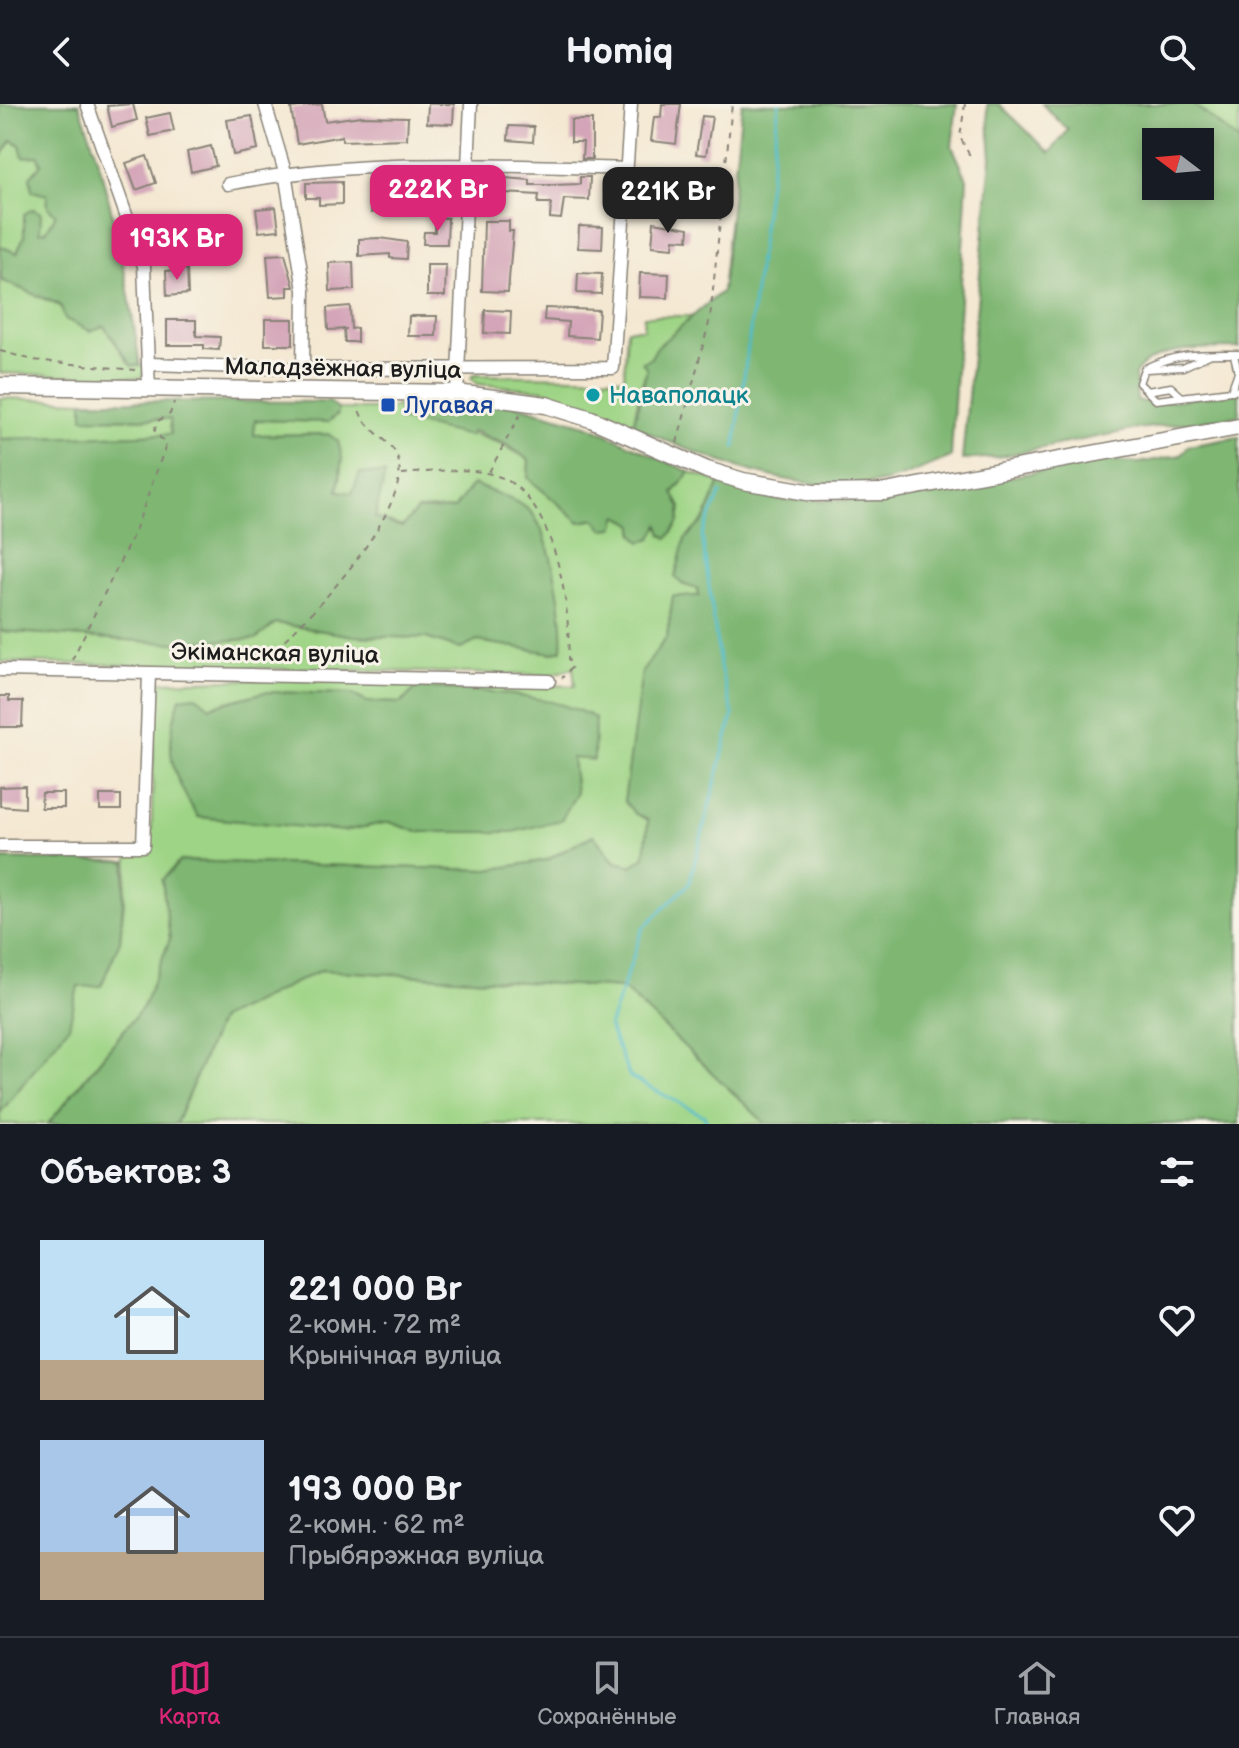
<!DOCTYPE html>
<html lang="ru">
<meta charset="utf-8">
<style>
body{margin:0;font-family:"Balsamiq Sans",sans-serif;background:#242831;color:#f1f3f6;height:100vh;display:flex;flex-direction:column;font-size:30px;white-space:nowrap}
*{box-sizing:border-box;margin:0}
p{font-size:26px;color:#9ea1a6}
.icon{flex:none;width:44px;height:44px;fill:none;stroke:currentColor;stroke-width:2;stroke-linecap:round;stroke-linejoin:round}
.map{position:relative;height:1020px;overflow:hidden}
.sheet{display:flex;flex-direction:column;background:#171b24;flex:1}
.sheet>*{flex:none}
.needle{width:52px;rotate:286deg}
.buttons{position:absolute;left:1142px;top:24px;display:grid;gap:16px}
.buttons a{display:grid;place-items:center;width:72px;height:72px;border-radius:0px;background:#171b24;box-shadow:0 4px 12px #0003;font-size:40px}
.price{position:absolute;translate:-50% -68px;padding:0 18px;border-radius:16px;background:#db2777;color:#fff;font-size:26px;line-height:52px;filter:drop-shadow(0 2px 4px #0008)}
.price::after{content:'';position:absolute;left:50%;top:48px;width:24px;height:18px;margin-left:-12px;background:inherit;clip-path:polygon(0 0,100% 0,50% 100%)}
.price.current{background:#222;color:#fff}
ul{padding:0;list-style:none}
li{display:flex;align-items:center;gap:24px;height:200px;padding:0 40px}
li span{display:grid;place-items:center;flex:none;width:224px;height:160px;border-radius:0px;color:#555}
li>.icon{margin-inline-start:auto}
span .icon{width:96px;height:96px;fill:#fffc;stroke-width:1}
li b{font-size:34px}
h2{display:flex;justify-content:space-between;align-items:center;height:96px;padding:0 40px;font-size:34px}
header{display:flex;justify-content:space-between;align-items:center;height:104px;padding:0 40px;background:#171b24;font-size:36px;font-weight:800}
.menu{display:flex;justify-content:space-around;align-items:center;height:112px;border-top:2px solid #363941;background:#171b24;font-size:22px;color:#9ea1a6}
.menu a{display:grid;justify-items:center;gap:4px}
.menu .current{color:#db2777}
.map>svg:first-child{display:block}
</style>
<header><svg class="icon" aria-label="back" viewBox="0 0 24 24"><path d="M15 5l-7 7 7 7"/></svg>Homiq<svg class="icon" aria-label="search" viewBox="0 0 24 24"><circle cx="10" cy="10" r="6"/><path d="M15 15l6 6"/></svg></header>
<div class="map">
<svg width="1239" height="1020" viewBox="0 0 1239 1020">
<rect width="100%" height="100%" fill="#f7f3e8"/>
<filter id="ink" filterUnits="userSpaceOnUse"><feTurbulence type="fractalNoise" baseFrequency=".0125" numOctaves="2"/><feDisplacementMap in="SourceGraphic" scale="16" xChannelSelector="R" yChannelSelector="G"/><feConvolveMatrix kernelMatrix="1 2 1 2 8 2 1 2 1" color-interpolation-filters="sRGB"/></filter>
<filter id="wash" filterUnits="userSpaceOnUse"><feTurbulence type="fractalNoise" baseFrequency=".006" numOctaves="4" result="noise"/><feDisplacementMap in="SourceGraphic" scale="32" xChannelSelector="R" yChannelSelector="G"/><feGaussianBlur stdDeviation="1.8" result="paint"/><feColorMatrix in="noise" values="0 0 0 0 0 0 0 0 0 0 0 0 0 0 0 0 0 1.4 0 .05"/><feComposite in="paint" operator="in"/></filter>
<g filter="url(#wash)">
<rect width="100%" height="100%" fill="#f4e8d2"/>
<g fill="#9ed485" stroke="#5d7850" stroke-width="2" fill-rule="evenodd">
<polygon points="1193,0 1239,0 1239,37"/>
<polygon points="12,36 38,52 47,91 56,111 46,127 24,132 17,149 0,142 4,82 0,80 0,55"/>
<polygon points="0,166 2,176 104,222 131,262 146,261 142,274 0,269"/>
<path d="M 644,212 L 694,212 C 647,252 644,262 633,322 L 543,286 L 477,280 L 471,275 L 473,271 L 624,274 L 627,225 L 643,225 Z"/>
<polygon points="0,294 83,297 84,314 170,315 171,330 0,335"/>
<path d="M 399,301 L 401,316 C 448,323 488,329 529,356 L 528,374 L 580,418 L 618,412 L 634,420 L 659,420 L 667,434 L 679,418 L 673,389 L 690,368 L 720,378 L 705,415 L 685,435 L 682,480 L 698,485 L 699,492 L 673,493 L 667,532 L 642,568 L 635,621 L 634,709 L 649,716 L 645,753 L 632,762 L 615,758 L 593,731 L 547,756 L 489,766 L 180,757 L 162,776 L 170,835 L 143,903 L 48,1020 L 0,1020 L 0,1009 L 68,922 L 78,882 L 120,837 L 129,747 L 151,746 L 155,585 L 160,578 L 265,575 L 575,582 L 573,564 L 549,571 L 0,558 L 0,527 L 169,539 L 276,519 L 354,532 L 426,534 L 461,545 L 477,537 L 552,549 L 454,405 L 417,406 L 403,423 L 375,414 L 384,370 L 352,390 L 338,387 L 342,354 L 328,330 L 254,331 L 254,316 L 328,318 L 338,310 L 338,305 L 389,305 ZM 416,584 L 594,655 L 572,653 L 576,690 L 418,728 L 389,718 L 343,727 L 196,592 L 209,603 L 265,588 L 350,590 L 367,598 L 401,599 Z"/>
<polygon points="321,866 623,884 766,1020 176,1020 220,915"/>
</g>
<g fill="#7eb672" stroke="#4d6947" stroke-width="2" fill-rule="evenodd">
<path d="M 0,0 L 79,0 C 111,85 127,172 140,261 L 132,262 L 104,222 L 90,227 L 65,215 L 60,201 L 1,176 L 0,142 L 17,149 L 24,132 L 24,110 L 33,105 L 41,109 L 40,128 L 46,127 L 56,111 L 48,103 L 47,91 L 32,87 L 30,73 L 41,60 L 38,52 L 23,53 L 20,41 L 12,36 L 0,55 Z"/>
<path d="M 742,0 L 957,0 L 952,42 L 967,75 L 951,353 C 929,361 905,374 882,378 C 799,393 707,355 633,322 L 647,265 L 642,258 L 650,255 L 657,243 L 722,187 Z"/>
<path d="M 987,0 L 999,0 L 1050,49 L 1068,26 L 1042,0 L 1193,0 L 1239,37 L 1239,244 C 1206,245 1156,240 1135,270 L 1137,297 L 1156,299 L 1239,288 L 1239,312 L 1137,325 L 997,353 L 962,356 L 991,54 ZM 1156,38 L 1200,38 L 1200,82 L 1156,82 Z"/>
<path d="M 83,297 L 329,298 L 338,305 L 338,310 L 328,318 L 255,316 L 254,331 L 328,330 L 338,337 L 342,354 L 338,387 L 352,389 L 360,369 L 385,370 L 375,414 L 402,423 L 417,406 L 454,405 L 473,380 C 490,388 517,395 530,407 C 552,429 565,515 562,546 L 552,549 L 477,537 L 461,545 L 426,534 L 354,532 L 276,519 L 256,535 L 169,539 L 0,527 L 0,335 L 171,330 L 170,315 L 83,314 Z"/>
<polygon points="508,299 589,322 690,368 673,389 681,403 679,418 668,434 662,431 659,421 652,434 641,438 634,430 634,420 618,412 614,424 603,425 595,415 580,418 528,374 529,356 507,341 473,327 469,332 400,316 399,301"/>
<polygon points="1239,333 1239,1020 766,1020 623,884 321,866 220,915 176,1020 48,1020 143,903 170,835 162,776 180,757 489,766 547,756 593,731 615,758 632,762 645,753 648,716 634,709 624,697 642,568 667,532 673,492 699,492 698,485 682,480 675,473 685,435 705,415 720,378 777,396 886,396 1100,356 1139,359 1181,351 1188,342"/>
<path d="M 416,584 C 466,585 552,590 595,614 L 594,656 L 572,654 L 576,690 L 561,716 L 513,728 L 418,728 L 389,718 L 344,727 L 198,713 C 170,669 163,645 180,594 L 196,592 L 210,603 L 265,588 L 351,590 L 367,598 L 401,599 Z"/>
<polygon points="0,755 126,757 120,837 101,882 78,883 69,922 0,1009"/>
</g>
<g fill="none" stroke-linecap="round" stroke-linejoin="round">
<g stroke="#4ebcc8" stroke-width="3">
<polyline points="735,343 779,0"/>
<polyline points="708,1020 704,1012 630,973 609,923 643,824 689,780 733,610 720,563 702,431 721,389"/>
</g>
</g>
<g id="blocks">
<g fill="#d4a5b8">
<polygon points="133,0 137,16 112,23 107,2"/>
<polygon points="322,0 325,17 361,12 408,13 407,35 342,37 342,32 297,40 291,4"/>
<polygon points="428,0 454,0 453,20 427,19"/>
<polygon points="662,0 681,0 676,40 651,37 654,13 661,13"/>
<polygon points="170,9 174,27 150,32 146,14"/>
<polygon points="252,12 258,46 233,51 227,16"/>
<polygon points="702,12 712,13 706,51 696,50"/>
<polygon points="571,16 592,16 592,55 582,55 583,38 571,38"/>
<polygon points="509,22 534,23 533,38 508,36"/>
<polygon points="211,42 216,62 191,68 187,48"/>
<polygon points="147,52 156,79 136,86 126,59"/>
<polygon points="656,69 703,78 700,103 689,102 689,95 655,93"/>
<polygon points="580,73 590,73 589,96 564,95 561,115 550,114 551,99 538,99 539,91 504,89 505,74 530,76 530,81 552,81 580,80"/>
<polygon points="398,74 423,75 422,90 397,89"/>
<polygon points="342,78 342,100 319,101 319,94 306,94 306,79"/>
<polygon points="381,81 381,88 390,88 390,105 371,109 371,82"/>
<polygon points="276,103 279,126 259,128 256,105"/>
<polygon points="435,113 448,114 447,140 423,140 424,128 435,128"/>
<polygon points="484,117 509,117 509,127 513,127 508,188 482,187"/>
<polygon points="182,118 185,142 161,146 157,122"/>
<polygon points="654,118 689,124 688,136 674,135 673,144 652,142"/>
<polygon points="579,122 603,123 602,145 578,144"/>
<polygon points="380,134 407,138 406,155 390,154 390,150 359,152 359,135"/>
<polygon points="285,150 294,183 288,183 288,192 270,193 267,151"/>
<polygon points="353,158 354,186 330,187 329,159"/>
<polygon points="427,161 446,161 445,192 427,192"/>
<polygon points="187,165 188,190 167,192 166,167"/>
<polygon points="578,169 602,170 601,190 577,189"/>
<polygon points="640,169 669,170 668,194 639,193"/>
<polygon points="350,202 351,225 357,224 357,238 345,238 344,225 347,225 328,226 327,204"/>
<polygon points="545,204 599,206 597,234 567,232 568,218 544,216"/>
<polygon points="485,206 511,207 510,230 484,229"/>
<polygon points="409,212 437,212 436,232 408,232"/>
<rect x="265" y="215" width="28" height="26"/>
<polygon points="167,216 196,216 196,232 220,233 219,246 204,245 204,241 167,241"/>
<polygon points="0,592 9,592 9,597 23,597 22,623 0,623"/>
<polygon points="25,682 25,704 0,702 0,683"/>
<polygon points="42,689 64,689 64,704 41,704"/>
<rect x="100" y="691" width="21" height="15"/>
</g>
</g>
</g>
<g filter="url(#ink)">
<use href="#blocks" fill-opacity="0" stroke="#888277" stroke-width="2"/>
<g fill="none" stroke-linecap="round" stroke-linejoin="round">
<defs>
<g id="service">
<path d="M 1239,250 C 1205,250 1175,248 1144,265 L 1139,279 L 1156,296 L 1239,286"/>
<polyline points="1147,265 1183,263 1209,251"/>
<polyline points="1147,287 1171,283 1182,293"/>
<polyline points="1231,287 1238,268 1234,251"/>
</g>
<g id="minor">
<polyline points="87,0 144,162 149,285"/>
<polyline points="265,0 285,68 304,186 303,265"/>
<path d="M 228,80 C 359,54 495,61 627,65"/>
<polyline points="150,260 303,265 613,264 631,0"/>
<polyline points="457,289 471,0"/>
<polyline points="0,566 549,577"/>
<polyline points="0,742 143,742 149,570"/>
</g>
<polyline id="secondary" points="0,282 457,289 546,301 591,315 707,366 743,377 813,389 885,388 1239,323"/>
</defs>
<use href="#service" stroke="#888277" stroke-width="9"/>
<use href="#minor" stroke="#888277" stroke-width="15"/>
<use href="#secondary" stroke="#888277" stroke-width="19"/>
<g stroke="#888277" stroke-width="2" stroke-dasharray="6 6" stroke-linecap="butt">
<polyline points="965,0 960,33 970,52"/>
<polyline points="0,247 33,256 135,266"/>
<polyline points="677,339 710,215 732,0"/>
<polyline points="489,368 520,311"/>
<path d="M 402,370 C 433,368 470,361 500,373 C 555,394 572,506 568,555 L 572,563 L 562,574"/>
<polyline points="72,556 135,427 166,341 155,327 156,318 170,310 174,298"/>
<path d="M 233,558 L 243,550 L 266,551 C 305,523 408,410 399,359 C 395,334 362,328 358,301"/>
</g>
<use href="#service" stroke="#fff" stroke-width="6"/>
<use href="#minor" stroke="#fff" stroke-width="12"/>
<use href="#secondary" stroke="#fff" stroke-width="16"/>
</g>
</g>
<circle fill="#0f9aa8" stroke="#f7f3e8" stroke-width="3" cx="593" cy="291" r="8"/>
<rect fill="#1a4fb4" stroke="#f7f3e8" stroke-width="3" x="380" y="293" width="16" height="16" rx="4"/>
<g text-anchor="middle" stroke-width="6" stroke-linejoin="round" paint-order="stroke">
<g font-size="24" fill="#1c1c1c" stroke="#f7f3e8">
<text transform="translate(343 264) rotate(1)" y="8">Маладзёжная вуліца</text>
<text transform="translate(275 549) rotate(1)" y="8">Экіманская вуліца</text>
</g>
<g font-size="24" fill="#0d838f" stroke="#f7f3e8" text-anchor="start">
<text x="609" y="299">Наваполацк</text>
</g>
<g font-size="24" fill="#164399" stroke="#f7f3e8" text-anchor="start">
<text x="404" y="309">Лугавая</text>
</g>
</g>
</svg>
<div class="buttons">
<a><svg class="needle" viewBox="-14 -14 28 28"><path d="M0-13l5 13h-10z" fill="#e53935"/><path d="M0 13l5-13h-10z" fill="#9ea1a6"/></svg></a>
</div>
<b class="price" style="left:438px;top:129px">222K Br</b>
<b class="price current" style="left:668px;top:131px">221K Br</b>
<b class="price" style="left:177px;top:178px">193K Br</b>
</div>
<section class="sheet">
<h2>Объектов: 3<svg class="icon" aria-label="filters" viewBox="0 0 24 24"><path d="M4 7h16M4 17h16"/><circle cx="9" cy="7" r="2"/><circle cx="15" cy="17" r="2"/></svg></h2>
<ul>
<li><span style="background:linear-gradient(#bfe0f5 75%,#b9a48a 0)"><svg class="icon" aria-label="home" viewBox="0 0 24 24"><path d="M3 11l9-7 9 7M6 9v11h12V9"/></svg></span><div><b>221 000 Br</b><p>2-комн. · 72 m²</p><p>Крынічная вуліца</p></div><svg class="icon" aria-label="heart" viewBox="0 0 24 24"><path d="M12 20l-8-8c-3-5 5-10 8-4 3-6 11-1 8 4z"/></svg></li>
<li><span style="background:linear-gradient(#a9c7e8 70%,#b9a48a 0)"><svg class="icon" aria-label="home" viewBox="0 0 24 24"><path d="M3 11l9-7 9 7M6 9v11h12V9"/></svg></span><div><b>193 000 Br</b><p>2-комн. · 62 m²</p><p>Прыбярэжная вуліца</p></div><svg class="icon" aria-label="heart" viewBox="0 0 24 24"><path d="M12 20l-8-8c-3-5 5-10 8-4 3-6 11-1 8 4z"/></svg></li>
</ul>
</section>
<nav class="menu">
<a class="current"><svg class="icon" aria-label="map" viewBox="0 0 24 24"><path d="M3 6l6-2 6 2 6-2v14l-6 2-6-2-6 2zM9 4v14M15 6v14"/></svg>Карта</a>
<a><svg class="icon" aria-label="saved" viewBox="0 0 24 24"><path d="M7 4h10v16l-5-4-5 4z"/></svg>Сохранённые</a>
<a><svg class="icon" aria-label="home" viewBox="0 0 24 24"><path d="M3 11l9-7 9 7M6 9v11h12V9"/></svg>Главная</a>
</nav>
